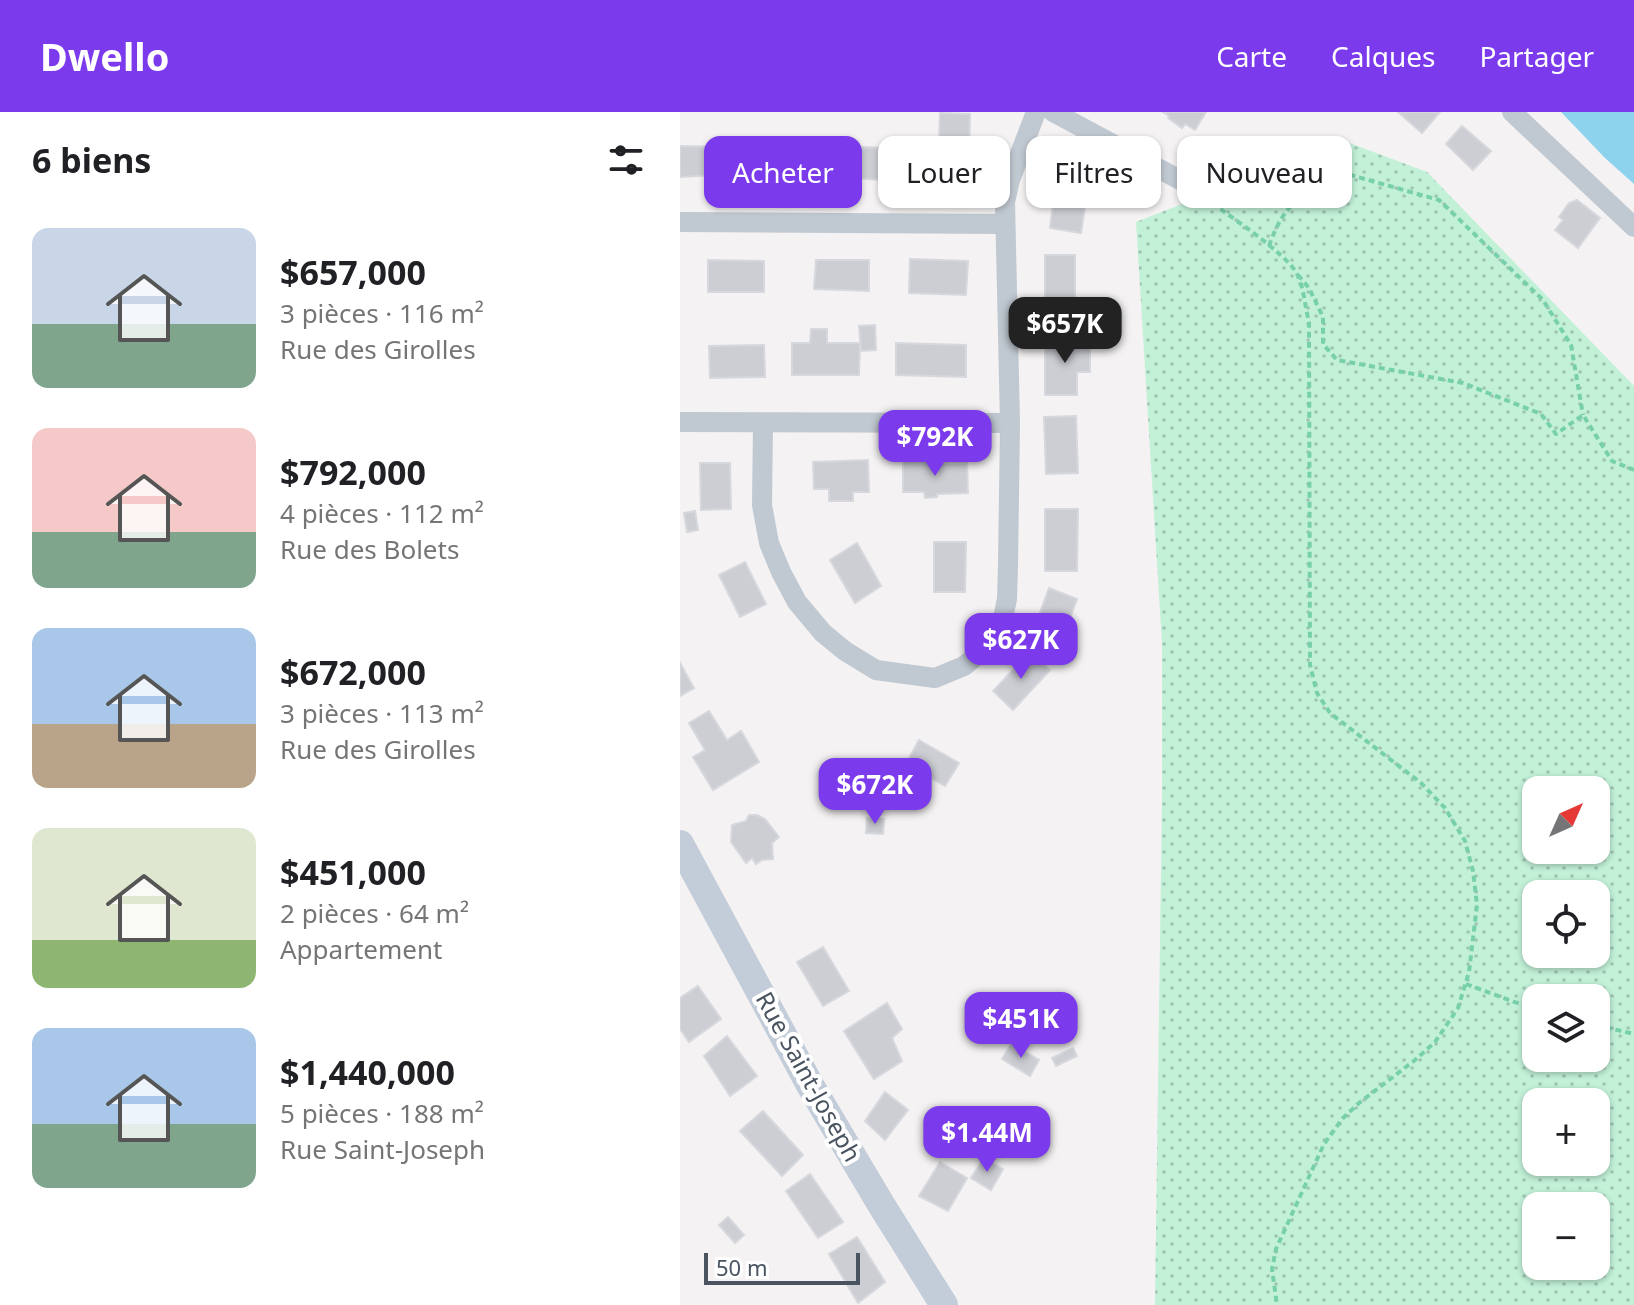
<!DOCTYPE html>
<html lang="fr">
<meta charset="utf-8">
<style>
body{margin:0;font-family:"Noto Sans",sans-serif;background:#f6f6f6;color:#202124;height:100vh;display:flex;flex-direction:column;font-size:30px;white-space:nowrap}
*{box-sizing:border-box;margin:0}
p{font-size:26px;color:#757577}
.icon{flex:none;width:44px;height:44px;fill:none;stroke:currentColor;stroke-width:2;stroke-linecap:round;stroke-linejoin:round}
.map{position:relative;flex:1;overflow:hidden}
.side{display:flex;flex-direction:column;background:#fff;width:680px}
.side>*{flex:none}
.guide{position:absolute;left:24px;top:24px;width:760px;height:72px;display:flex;gap:16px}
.needle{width:52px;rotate:45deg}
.fabs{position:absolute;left:842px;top:664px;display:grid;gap:16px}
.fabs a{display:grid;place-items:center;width:88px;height:88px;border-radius:16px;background:#fff;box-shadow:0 2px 6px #0004;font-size:40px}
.scale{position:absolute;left:24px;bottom:20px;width:156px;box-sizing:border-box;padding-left:8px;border:4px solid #495460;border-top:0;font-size:22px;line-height:28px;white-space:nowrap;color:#495460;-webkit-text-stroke:6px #fff;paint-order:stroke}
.price{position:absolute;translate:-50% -68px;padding:0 18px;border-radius:16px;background:#7c3aed;color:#fff;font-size:26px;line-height:52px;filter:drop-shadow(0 2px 4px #0008)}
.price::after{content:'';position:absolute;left:50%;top:48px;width:24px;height:18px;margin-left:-12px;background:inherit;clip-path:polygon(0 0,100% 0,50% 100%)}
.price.active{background:#222;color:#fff}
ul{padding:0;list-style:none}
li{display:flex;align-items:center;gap:24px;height:200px;padding:0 32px}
li span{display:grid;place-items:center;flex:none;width:224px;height:160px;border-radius:16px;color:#555}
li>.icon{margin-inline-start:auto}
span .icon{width:96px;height:96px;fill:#fffc;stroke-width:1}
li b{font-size:34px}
h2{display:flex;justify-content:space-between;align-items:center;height:96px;padding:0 32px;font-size:34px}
.tag{padding:0 28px;border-radius:16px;background:#fff;box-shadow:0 2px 6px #0004;font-size:28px;line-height:72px}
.tag.active{background:#7c3aed;color:#fff}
header{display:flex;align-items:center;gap:48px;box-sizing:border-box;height:112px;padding:0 40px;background:#7c3aed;color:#fff}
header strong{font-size:38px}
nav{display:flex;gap:44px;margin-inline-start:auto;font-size:28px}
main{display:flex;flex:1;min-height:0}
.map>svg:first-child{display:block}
</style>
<header>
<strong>Dwello</strong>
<nav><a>Carte</a><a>Calques</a><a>Partager</a></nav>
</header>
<main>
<section class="side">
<h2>6 biens<svg class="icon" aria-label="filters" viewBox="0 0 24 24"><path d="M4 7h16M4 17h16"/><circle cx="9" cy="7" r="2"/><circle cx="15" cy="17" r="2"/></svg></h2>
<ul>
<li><span style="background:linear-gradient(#c9d6e8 60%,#7fa58c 0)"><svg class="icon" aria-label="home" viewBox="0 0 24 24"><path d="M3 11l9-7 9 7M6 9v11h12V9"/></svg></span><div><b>$657,000</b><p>3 pièces · 116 m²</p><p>Rue des Girolles</p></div></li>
<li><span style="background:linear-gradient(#f6c9c9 65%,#7fa58c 0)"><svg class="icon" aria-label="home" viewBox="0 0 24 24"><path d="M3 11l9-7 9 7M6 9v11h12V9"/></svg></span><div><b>$792,000</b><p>4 pièces · 112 m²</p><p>Rue des Bolets</p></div></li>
<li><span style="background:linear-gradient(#a9c7e8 60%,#b9a48a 0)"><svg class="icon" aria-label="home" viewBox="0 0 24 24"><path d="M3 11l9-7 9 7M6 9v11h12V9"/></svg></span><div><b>$672,000</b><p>3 pièces · 113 m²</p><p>Rue des Girolles</p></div></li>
<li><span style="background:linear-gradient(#dfe7d0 70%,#8fb573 0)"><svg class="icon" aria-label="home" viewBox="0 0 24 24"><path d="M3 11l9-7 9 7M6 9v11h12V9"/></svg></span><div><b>$451,000</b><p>2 pièces · 64 m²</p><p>Appartement</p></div></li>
<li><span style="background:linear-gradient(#a9c7e8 60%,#7fa58c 0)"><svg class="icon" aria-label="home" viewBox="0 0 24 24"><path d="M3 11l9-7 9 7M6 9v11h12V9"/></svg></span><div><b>$1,440,000</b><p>5 pièces · 188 m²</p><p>Rue Saint-Joseph</p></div></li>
</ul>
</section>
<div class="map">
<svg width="954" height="1193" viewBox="0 0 954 1193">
<defs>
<pattern id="park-dots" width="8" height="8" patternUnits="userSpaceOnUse" patternTransform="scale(2)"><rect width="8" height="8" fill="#c2f1d8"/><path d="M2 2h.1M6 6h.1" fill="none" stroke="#a0c6b3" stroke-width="1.8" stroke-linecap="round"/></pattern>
</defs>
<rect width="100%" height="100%" fill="#f4f2f2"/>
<path fill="url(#park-dots)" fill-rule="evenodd" d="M 664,29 L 747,60 L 954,274 L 954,1193 L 475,1193 L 482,686 L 482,531 L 456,110 ZM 856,678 L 916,678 L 916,738 L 856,738 ZM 856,782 L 916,782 L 916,842 L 856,842 ZM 856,886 L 916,886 L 916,946 L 856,946 ZM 856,990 L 916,990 L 916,1050 L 856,1050 ZM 856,1094 L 916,1094 L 916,1154 L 856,1154 Z"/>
<polygon fill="#8ed3ee" points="881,0 954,0 954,72 925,46"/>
<g fill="#ccced4" stroke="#d6d8dd" stroke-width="2">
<polygon points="483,0 526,0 515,18 505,12 502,16 488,6 489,4"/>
<polygon points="718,0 760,0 742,21"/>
<polygon points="260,1 290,2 289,61 258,60"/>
<polygon points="782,14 811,39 793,58 766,32"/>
<polygon points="78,29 125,29 125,36 135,36 136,65 78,65"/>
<polygon points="0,34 51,35 51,62 0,65"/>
<polygon points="173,35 233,36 234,70 173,66"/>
<polygon points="378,52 411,56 401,121 370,116"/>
<polygon points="897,88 920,106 898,136 875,118 883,108 879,105 889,91"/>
<rect x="365" y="143" width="30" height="59"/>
<polygon points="230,147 288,149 286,183 229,181"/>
<polygon points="28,148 84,149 84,180 28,180"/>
<polygon points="136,148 189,148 189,179 134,177"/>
<polygon points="195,213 196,238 181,239 179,214"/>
<polygon points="131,217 147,217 147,231 180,231 179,263 112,263 112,231 130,231"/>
<polygon points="410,227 410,260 397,260 397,283 365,283 365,228"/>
<polygon points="216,231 286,233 286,265 216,263"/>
<polygon points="84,233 85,265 30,266 29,234"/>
<polygon points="396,304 398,361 366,362 364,305"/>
<polygon points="256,347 256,351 287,351 288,381 257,382 257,385 245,386 244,380 223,380 223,348"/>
<polygon points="188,348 189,380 173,380 173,389 149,389 149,377 134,377 133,350"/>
<polygon points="20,351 50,351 51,397 21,398"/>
<polygon points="365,397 398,397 397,459 365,459"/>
<polygon points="15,399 18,418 7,420 4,401"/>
<polygon points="254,430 286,430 285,480 254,480"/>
<polygon points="177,431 201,474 175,491 150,448"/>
<polygon points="65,450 86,492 60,505 39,463"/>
<polygon points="369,476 397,487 381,531 353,520"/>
<polygon points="350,540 370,558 333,598 313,579"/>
<polygon points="0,551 14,576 0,584"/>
<polygon points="29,599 47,628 61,619 79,650 33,678 13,645 25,638 9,611"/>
<polygon points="239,628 279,651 265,674 226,652"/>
<polygon points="69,703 77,703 85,707 99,725 92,731 93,747 82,748 76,752 72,746 66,751 51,730 52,713 66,709"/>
<polygon points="187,706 204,707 203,722 186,721"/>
<polygon points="143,835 169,879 143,894 117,850"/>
<polygon points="18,874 41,907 9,930 0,917 0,886"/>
<polygon points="207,891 222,917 212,926 222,949 194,967 164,919"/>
<polygon points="47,924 77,964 50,984 24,944"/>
<polygon points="331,932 359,948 350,964 322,947"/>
<polygon points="393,936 397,944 376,954 372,946"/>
<polygon points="205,980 228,998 205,1028 185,1009"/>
<polygon points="83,999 123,1043 102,1064 60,1019"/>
<polygon points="304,1046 323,1057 311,1078 291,1066"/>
<polygon points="260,1050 287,1066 268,1099 239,1084"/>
<polygon points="130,1062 163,1110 138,1126 106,1079"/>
<polygon points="48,1105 64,1123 55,1131 39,1113"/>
<polygon points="177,1125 205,1170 178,1191 149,1142"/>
</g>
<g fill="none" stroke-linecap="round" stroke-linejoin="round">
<g stroke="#78d0ab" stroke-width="4" stroke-dasharray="6 4" stroke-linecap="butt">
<polyline points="520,68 660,60 759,88 863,188 891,233 903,303"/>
<path d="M 516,80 C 538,96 607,141 617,162 C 624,176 625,195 629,210 L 630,553 L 637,581 L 650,601 L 741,671 L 765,696 L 785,729 L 793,759 L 797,793 L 789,860 L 778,896 L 755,930 L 735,948 L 679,991 L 663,1006 L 644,1032 L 596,1137 L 592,1157 L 597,1193"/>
<path d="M 589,134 C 604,91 621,83 659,61"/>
<polyline points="618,163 629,176 643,205 643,232 657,248 783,271 861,302 876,322 903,303 932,349 954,358"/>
<polyline points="786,872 856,898"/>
<polyline points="916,913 954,922"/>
</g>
<g stroke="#c0c8d1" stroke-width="20">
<polyline points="373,0 502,69"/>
<polyline points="832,0 954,115"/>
<polyline points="0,110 324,112"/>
<polyline points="0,310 330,311"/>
<polyline points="83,312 82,393 89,431 101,460 117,490 143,521 165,539 196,558 255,566 284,554 306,536 322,511 327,487 328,454 330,311 325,90 330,68 356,0"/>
</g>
<polyline stroke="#c3ccd9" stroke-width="28" points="0,732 130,973 202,1094 264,1193"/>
</g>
<g text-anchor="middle" stroke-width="8" stroke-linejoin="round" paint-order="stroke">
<g font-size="24" fill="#495460" stroke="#fff">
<text transform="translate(128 965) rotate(61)" y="8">Rue Saint-Joseph</text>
</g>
</g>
</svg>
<div class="fabs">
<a><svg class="needle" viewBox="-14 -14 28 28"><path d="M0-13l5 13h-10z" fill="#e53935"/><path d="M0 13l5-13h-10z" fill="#757577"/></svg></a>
<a><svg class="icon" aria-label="locate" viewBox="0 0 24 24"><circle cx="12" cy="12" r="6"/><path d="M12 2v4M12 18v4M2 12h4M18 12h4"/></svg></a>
<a><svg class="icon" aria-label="layers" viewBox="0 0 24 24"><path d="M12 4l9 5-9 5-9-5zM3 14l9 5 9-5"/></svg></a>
<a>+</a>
<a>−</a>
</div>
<div class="scale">50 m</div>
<b class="price active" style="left:385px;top:253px">$657K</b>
<b class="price" style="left:255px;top:366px">$792K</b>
<b class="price" style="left:341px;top:569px">$627K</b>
<b class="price" style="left:195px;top:714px">$672K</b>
<b class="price" style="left:341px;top:948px">$451K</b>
<b class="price" style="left:307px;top:1062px">$1.44M</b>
<div class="guide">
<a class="tag active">Acheter</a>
<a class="tag">Louer</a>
<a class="tag">Filtres</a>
<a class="tag">Nouveau</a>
</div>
</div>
</main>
